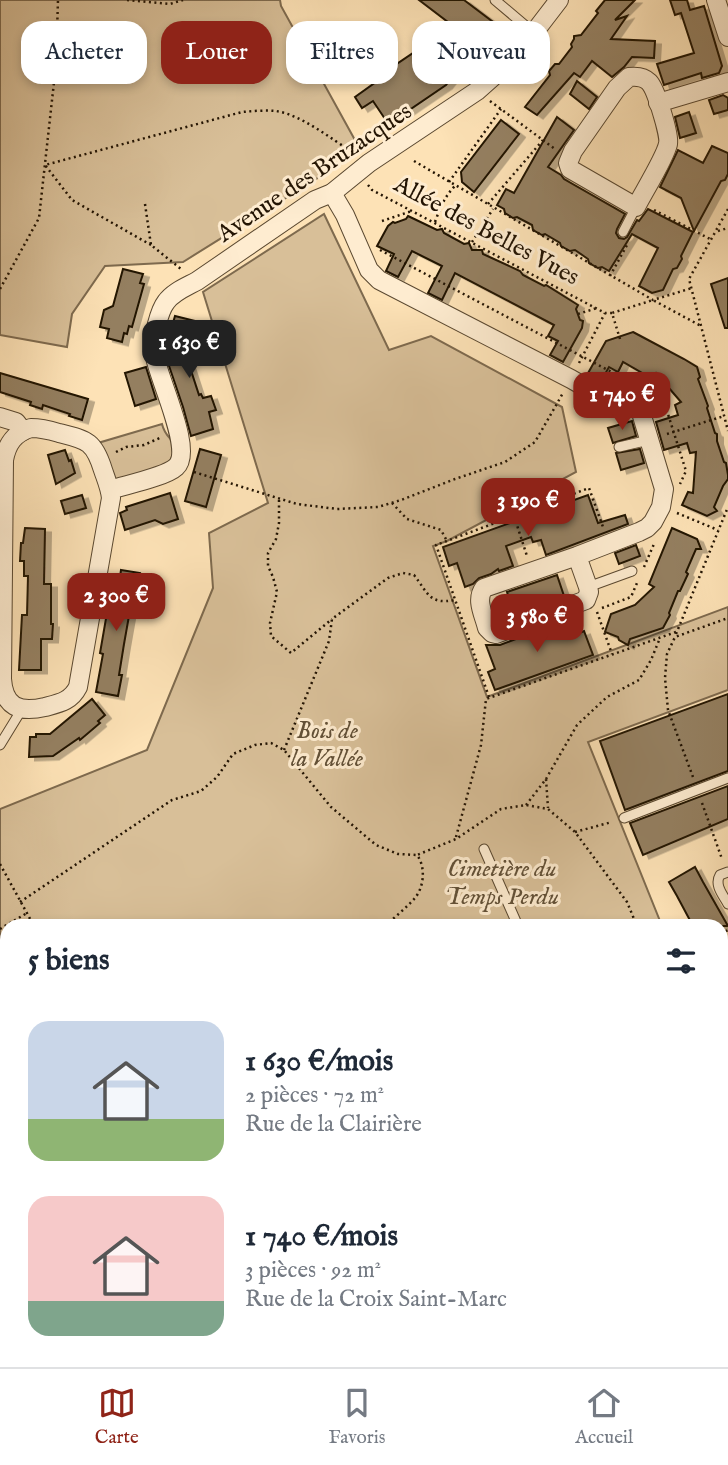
<!DOCTYPE html>
<html lang="fr">
<meta charset="utf-8">
<style>
body{margin:0;font-family:"IM FELL English",serif;background:#f6f6f7;color:#1f2937;height:100vh;display:flex;flex-direction:column;font-size:26px;white-space:nowrap}
*{box-sizing:border-box;margin:0}
p{font-size:23px;color:#747a83}
.icon{flex:none;width:38px;height:38px;fill:none;stroke:currentColor;stroke-width:2;stroke-linecap:round;stroke-linejoin:round}
.map{position:relative;flex:1;overflow:hidden}
.side{position:absolute;left:0px;top:919px;width:728px;height:450px;display:flex;flex-direction:column;background:#fff;border-radius:21px 21px 0 0;box-shadow:0 4px 10px #0003}
.side>*{flex:none}
.top-card{position:absolute;left:21px;top:21px;width:686px;height:63px;display:flex;gap:14px}
.price{position:absolute;translate:-50% -60px;padding:0 16px;border-radius:14px;background:#8f2418;color:#fff;font-size:23px;line-height:46px;filter:drop-shadow(0 2px 4px #0008)}
.price::after{content:'';position:absolute;left:50%;top:42px;width:21px;height:16px;margin-left:-10px;background:inherit;clip-path:polygon(0 0,100% 0,50% 100%)}
.price.selected{background:#222;color:#fff}
ul{padding:0;list-style:none}
li{display:flex;align-items:center;gap:21px;height:175px;padding:0 28px}
li span{display:grid;place-items:center;flex:none;width:196px;height:140px;border-radius:21px;color:#555}
li>.icon{margin-inline-start:auto}
span .icon{width:84px;height:84px;fill:#fffc;stroke-width:1}
li b{font-size:30px}
h2{display:flex;justify-content:space-between;align-items:center;height:84px;padding:0 28px;font-size:30px}
.pill{padding:0 24px;border-radius:21px;background:#fff;box-shadow:0 4px 10px #0003;font-size:24px;line-height:63px}
.pill.selected{background:#8f2418;color:#fff}
.tab-bar{display:flex;justify-content:space-around;align-items:center;height:98px;border-top:2px solid #e0e1e3;background:#fff;font-size:19px;color:#747a83}
.tab-bar a{display:grid;justify-items:center;gap:4px}
.tab-bar .selected{color:#8f2418}
.map>svg:first-child{display:block}
</style>
<div class="map">
<svg width="728" height="1367" viewBox="0 0 728 1367">
<defs>
<filter id="shadow"><feDropShadow dx="6" dy="3.5" stdDeviation="0" flood-color="#0004"/></filter>
</defs>
<rect width="100%" height="100%" fill="#fde2b6"/>
<filter id="stains"><feTurbulence type="fractalNoise" baseFrequency=".00286" numOctaves="4"/><feColorMatrix values="0 0 0 0 .2 0 0 0 0 .09 0 0 0 0 .02 0 0 0 .5 -.17"/></filter>
<radialGradient id="worn" r=".72"><stop offset=".6" stop-color="#630" stop-opacity="0"/><stop offset="1" stop-color="#630" stop-opacity=".3"/></radialGradient>
<g fill="#d8bf98" stroke="#7e6a4e" stroke-width="2">
<polygon points="0,0 280,0 281,6 361,151 183,262 105,266 72,314 67,347 0,335"/>
<polygon points="324,214 389,350 431,336 562,407 576,472 447,541 433,546 487,697 728,607 728,690 588,742 662,926 7,926 7,1229 0,1223 0,809 147,750 213,588 209,533 268,503 203,292"/>
<path d="M 162,424 C 167,445 183,436 168,465 L 122,480 L 115,479 L 98,443 Z"/>
<polygon points="721,1021 728,1032 728,1367 0,1367 0,1274 7,1261 7,1362 721,1362"/>
</g>
<g fill="#947f60" stroke="#231403" stroke-width="2" filter="url(#shadow)">
<polygon points="419,0 464,0 505,31 497,41 487,33 446,85 399,117 398,115 387,122 373,101 362,108 355,97 380,79 379,76 422,47 431,60 457,29"/>
<polygon points="605,0 635,0 615,20 627,16 611,39 655,41 654,58 632,57 624,67 612,77 592,61 580,77 574,73 537,115 525,107 550,75 549,71 555,64 559,64 572,47 571,44 574,39 574,36 581,35 598,13 596,11"/>
<polygon points="670,0 687,0 690,10 704,6 722,66 719,73 702,78 701,73 664,85 657,64 694,53 681,13 675,15"/>
<polygon points="577,81 597,97 589,109 570,94"/>
<polygon points="723,95 728,98 728,110 714,114 709,100"/>
<polygon points="689,112 696,133 680,138 675,117"/>
<polygon points="557,117 574,130 548,167 561,175 564,179 625,214 617,229 616,233 619,238 624,239 627,237 637,220 639,221 648,209 693,232 681,256 682,259 677,268 673,269 663,290 652,293 639,286 658,248 632,234 609,271 602,267 598,268 589,263 588,259 575,250 570,251 561,246 560,243 545,234 542,235 533,230 532,225 517,217 513,218 505,213 504,209 497,205 506,189 514,193"/>
<polygon points="501,120 519,134 474,192 462,182 461,172"/>
<polygon points="712,146 728,153 728,174 725,180 721,181 694,231 681,198 660,187 678,150 703,163"/>
<polygon points="408,216 437,230 442,229 444,233 464,244 469,243 472,250 482,250 483,254 520,271 523,275 544,286 546,285 578,305 576,309 580,320 583,321 582,328 563,362 550,355 558,341 548,336 554,325 455,273 442,300 428,293 442,266 412,251 398,277 386,271 394,254 377,246 388,226 393,222 395,223 406,219"/>
<polygon points="123,269 143,274 140,283 144,284 132,327 129,326 127,334 124,333 122,342 107,338 109,329 100,327 104,310 113,306"/>
<polygon points="728,278 728,328 725,328 711,284"/>
<polygon points="175,316 195,321 190,337 194,352 186,355 199,395 201,394 203,398 211,396 216,410 209,412 213,429 191,436 183,407 167,360 179,356 171,330"/>
<polygon points="633,332 684,359 697,367 700,377 698,379 708,406 707,408 715,433 717,434 717,441 724,462 726,463 728,475 728,479 723,486 714,507 717,511 707,516 682,505 688,492 693,493 696,452 690,453 687,443 664,450 656,422 678,415 675,405 681,402 656,373 651,378 623,362 618,372 609,367 600,383 587,375 606,341"/>
<polygon points="146,367 156,399 135,406 125,373"/>
<polygon points="0,373 88,399 82,420 69,416 70,414 43,405 42,409 30,405 31,402 0,392"/>
<polygon points="632,421 636,436 613,443 608,428"/>
<polygon points="200,449 221,455 206,507 185,501"/>
<polygon points="640,449 644,463 621,470 616,453"/>
<polygon points="65,450 69,461 71,460 75,473 56,484 48,455"/>
<polygon points="170,493 178,519 163,524 155,520 125,530 120,513 127,510 126,507"/>
<polygon points="82,495 86,508 65,514 61,501"/>
<polygon points="588,495 598,523 625,515 628,524 546,555 541,540 533,542 531,537 506,546 513,566 499,571 498,569 491,574 479,578 473,584 465,587 457,563 449,566 443,547"/>
<polygon points="25,528 45,529 44,584 51,584 51,624 53,624 52,639 41,639 41,670 19,670 22,615 27,615 28,576 24,576 24,561 20,561 21,543 23,543"/>
<polygon points="672,528 697,539 701,549 696,549 686,572 688,574 680,591 678,591 669,613 670,615 663,628 630,639 628,645 619,640 618,637 605,632 611,614 635,605 654,587 649,584"/>
<polygon points="636,545 640,556 619,564 615,553"/>
<polygon points="121,570 140,573 136,594 133,593 124,644 119,675 122,675 118,696 96,692 103,654 100,653 108,607 111,607 117,577 120,577"/>
<polygon points="557,575 564,596 514,615 507,592"/>
<polygon points="571,618 577,634 584,631 593,655 495,690 488,672 495,669 486,645 500,645"/>
<polygon points="728,694 728,771 625,810 600,741"/>
<polygon points="92,699 105,715 98,721 100,723 80,740 79,738 53,756 29,757 30,737 36,737 36,734 50,734"/>
<polygon points="728,786 728,819 643,855 630,823"/>
<polygon points="695,867 703,882 728,926 693,926 677,896 669,882"/>
</g>
<g fill="none" stroke-linecap="round" stroke-linejoin="round">
<defs>
<g id="service">
<polyline points="495,0 534,33"/>
<polyline points="623,232 636,207"/>
<polyline points="619,447 649,440"/>
<polyline points="588,587 632,571"/>
<polyline points="0,745 22,709"/>
<polyline points="624,818 728,778"/>
<polyline points="484,849 518,926"/>
<path d="M 728,872 L 720,875 C 714,885 723,895 728,904"/>
<polyline points="721,1163 728,1160"/>
</g>
<g id="minor">
<polyline points="716,0 728,37"/>
<path d="M 629,77 C 637,76 644,77 649,82 C 656,89 670,135 668,144 C 665,158 643,193 636,207 L 570,169 L 568,163 L 573,151 L 617,88 Z"/>
<polyline points="658,103 728,82"/>
<path d="M 332,193 L 345,215 L 369,270 L 379,280 L 571,379 L 611,402 L 635,404 L 639,406 L 664,489 L 661,507 L 653,522 L 647,528 L 639,532 L 577,556 L 484,588 C 475,600 484,615 487,628 L 492,633 L 496,634 L 586,600 L 589,592 L 588,587 L 577,556"/>
<polyline points="0,417 16,422 23,431"/>
<path d="M 31,428 C 40,428 49,430 59,433 C 87,440 94,441 103,470 C 106,479 110,488 111,498 L 78,687 C 71,701 60,703 45,707 C 19,713 4,707 2,679 L 4,460 C 7,444 14,433 31,428 Z"/>
<path d="M 110,490 C 125,485 165,477 176,467 C 195,450 155,373 153,348 C 153,337 159,311 166,302 C 173,292 186,287 197,281 L 315,200 L 332,193 L 369,163 L 477,91 L 504,67 L 526,43 L 559,0"/>
<polyline points="0,1246 7,1252"/>
<polyline points="112,1362 116,1367"/>
</g>
</defs>
<use href="#service" stroke="#5a4830" stroke-width="11"/>
<use href="#minor" stroke="#5a4830" stroke-width="20"/>
<g stroke="#231403" stroke-width="2.5" stroke-dasharray="2 3.5" stroke-linecap="butt">
<polyline points="127,0 170,4 183,0"/>
<polyline points="490,101 555,149"/>
<polyline points="414,161 653,300 692,288"/>
<polyline points="449,182 501,109"/>
<polyline points="368,185 372,190 605,313 612,313"/>
<polyline points="145,204 151,245 181,269"/>
<polyline points="488,204 543,140"/>
<polyline points="728,209 689,279 728,431"/>
<polyline points="654,210 712,240"/>
<polyline points="382,221 412,211"/>
<path d="M 435,222 C 440,208 445,196 455,186"/>
<polyline points="718,231 728,228"/>
<polyline points="472,242 493,209"/>
<path d="M 151,245 L 72,200 L 45,165 L 242,112 C 253,111 265,110 276,111 C 302,115 331,139 354,153"/>
<polyline points="380,250 642,388 651,386 661,392 686,471 680,484"/>
<polyline points="610,276 627,245"/>
<polyline points="0,289 39,218 56,64 58,0"/>
<polyline points="578,314 597,308"/>
<polyline points="620,339 612,313 653,300 701,326"/>
<polyline points="579,363 605,313"/>
<polyline points="667,434 724,416"/>
<polyline points="116,452 126,447 144,445 162,437"/>
<polyline points="194,472 297,504 337,509 378,507 401,500 455,479 505,462 535,442 563,393"/>
<polyline points="279,500 279,523 276,539 268,553 268,566 273,577 277,592 270,623 271,636 291,653 332,619"/>
<polyline points="392,503 407,519 441,530 447,541"/>
<polyline points="677,513 718,530"/>
<polyline points="514,516 527,556"/>
<polyline points="644,567 654,544"/>
<polyline points="602,608 631,597 637,583"/>
<polyline points="597,612 612,654"/>
<polyline points="676,634 728,507"/>
<polyline points="489,697 436,545 589,488 603,527"/>
<path d="M 284,750 L 329,641 L 332,619 L 388,578 L 403,573 L 414,575 C 428,593 429,605 455,600"/>
<polyline points="693,777 668,710 665,678 667,654 675,637 728,618"/>
<polyline points="546,779 577,725 607,697 639,680 651,660 660,638"/>
<polyline points="702,803 722,859"/>
<polyline points="526,805 546,779 548,808"/>
<polyline points="575,832 612,822"/>
<polyline points="456,837 481,745 486,699 676,632"/>
<polyline points="0,864 34,926"/>
<polyline points="20,902 172,800 201,791 217,777 233,754 255,745 271,743 284,750 331,807 376,845 398,854 417,855"/>
<path d="M 385,926 C 395,917 406,908 415,898 C 424,887 426,867 417,855 L 456,839 L 501,809 L 526,805 L 548,809 L 575,832 L 627,902 L 637,926"/>
<polyline points="0,929 27,913"/>
<polyline points="721,934 728,930"/>
<polyline points="721,1003 728,998"/>
<polyline points="0,1076 7,1079"/>
<polyline points="721,1084 728,1093"/>
<polyline points="721,1337 728,1336"/>
<polyline points="311,1362 319,1367"/>
</g>
<use href="#service" stroke="#feecd0" stroke-width="9"/>
<use href="#minor" stroke="#feecd0" stroke-width="18"/>
</g>
<g text-anchor="middle" stroke-width="6" stroke-linejoin="round" paint-order="stroke">
<g font-size="24" fill="#231403" stroke="#feecd0">
<text transform="translate(314 172) rotate(-34)" y="8">Avenue des Bruzacques</text>
<text transform="translate(487 230) rotate(28)" y="8">Allée des Belles Vues</text>
</g>
<g font-size="24" font-style="italic" fill="#625037" stroke="#feecd0">
<text x="327" y="738">Bois de<tspan x="327" dy="28">la Vallée</tspan></text>
<text x="502" y="876">Cimetière du<tspan x="502" dy="28">Temps Perdu</tspan></text>
</g>
</g>
<rect width="100%" height="100%" filter="url(#stains)"/>
<rect width="100%" height="100%" fill="url(#worn)"/>
</svg>
<b class="price selected" style="left:189px;top:380px">1 630 €</b>
<b class="price" style="left:622px;top:432px">1 740 €</b>
<b class="price" style="left:528px;top:538px">3 190 €</b>
<b class="price" style="left:116px;top:633px">2 300 €</b>
<b class="price" style="left:537px;top:654px">3 580 €</b>
<div class="top-card">
<a class="pill">Acheter</a>
<a class="pill selected">Louer</a>
<a class="pill">Filtres</a>
<a class="pill">Nouveau</a>
</div>
<section class="side">
<h2>5 biens<svg class="icon" aria-label="filters" viewBox="0 0 24 24"><path d="M4 7h16M4 17h16"/><circle cx="9" cy="7" r="2"/><circle cx="15" cy="17" r="2"/></svg></h2>
<ul>
<li><span style="background:linear-gradient(#c9d6e8 70%,#8fb573 0)"><svg class="icon" aria-label="home" viewBox="0 0 24 24"><path d="M3 11l9-7 9 7M6 9v11h12V9"/></svg></span><div><b>1 630 €/mois</b><p>2 pièces · 72 m²</p><p>Rue de la Clairière</p></div></li>
<li><span style="background:linear-gradient(#f6c9c9 75%,#7fa58c 0)"><svg class="icon" aria-label="home" viewBox="0 0 24 24"><path d="M3 11l9-7 9 7M6 9v11h12V9"/></svg></span><div><b>1 740 €/mois</b><p>3 pièces · 92 m²</p><p>Rue de la Croix Saint-Marc</p></div></li>
</ul>
</section>
</div>
<nav class="tab-bar">
<a class="selected"><svg class="icon" aria-label="map" viewBox="0 0 24 24"><path d="M3 6l6-2 6 2 6-2v14l-6 2-6-2-6 2zM9 4v14M15 6v14"/></svg>Carte</a>
<a><svg class="icon" aria-label="saved" viewBox="0 0 24 24"><path d="M7 4h10v16l-5-4-5 4z"/></svg>Favoris</a>
<a><svg class="icon" aria-label="home" viewBox="0 0 24 24"><path d="M3 11l9-7 9 7M6 9v11h12V9"/></svg>Accueil</a>
</nav>
